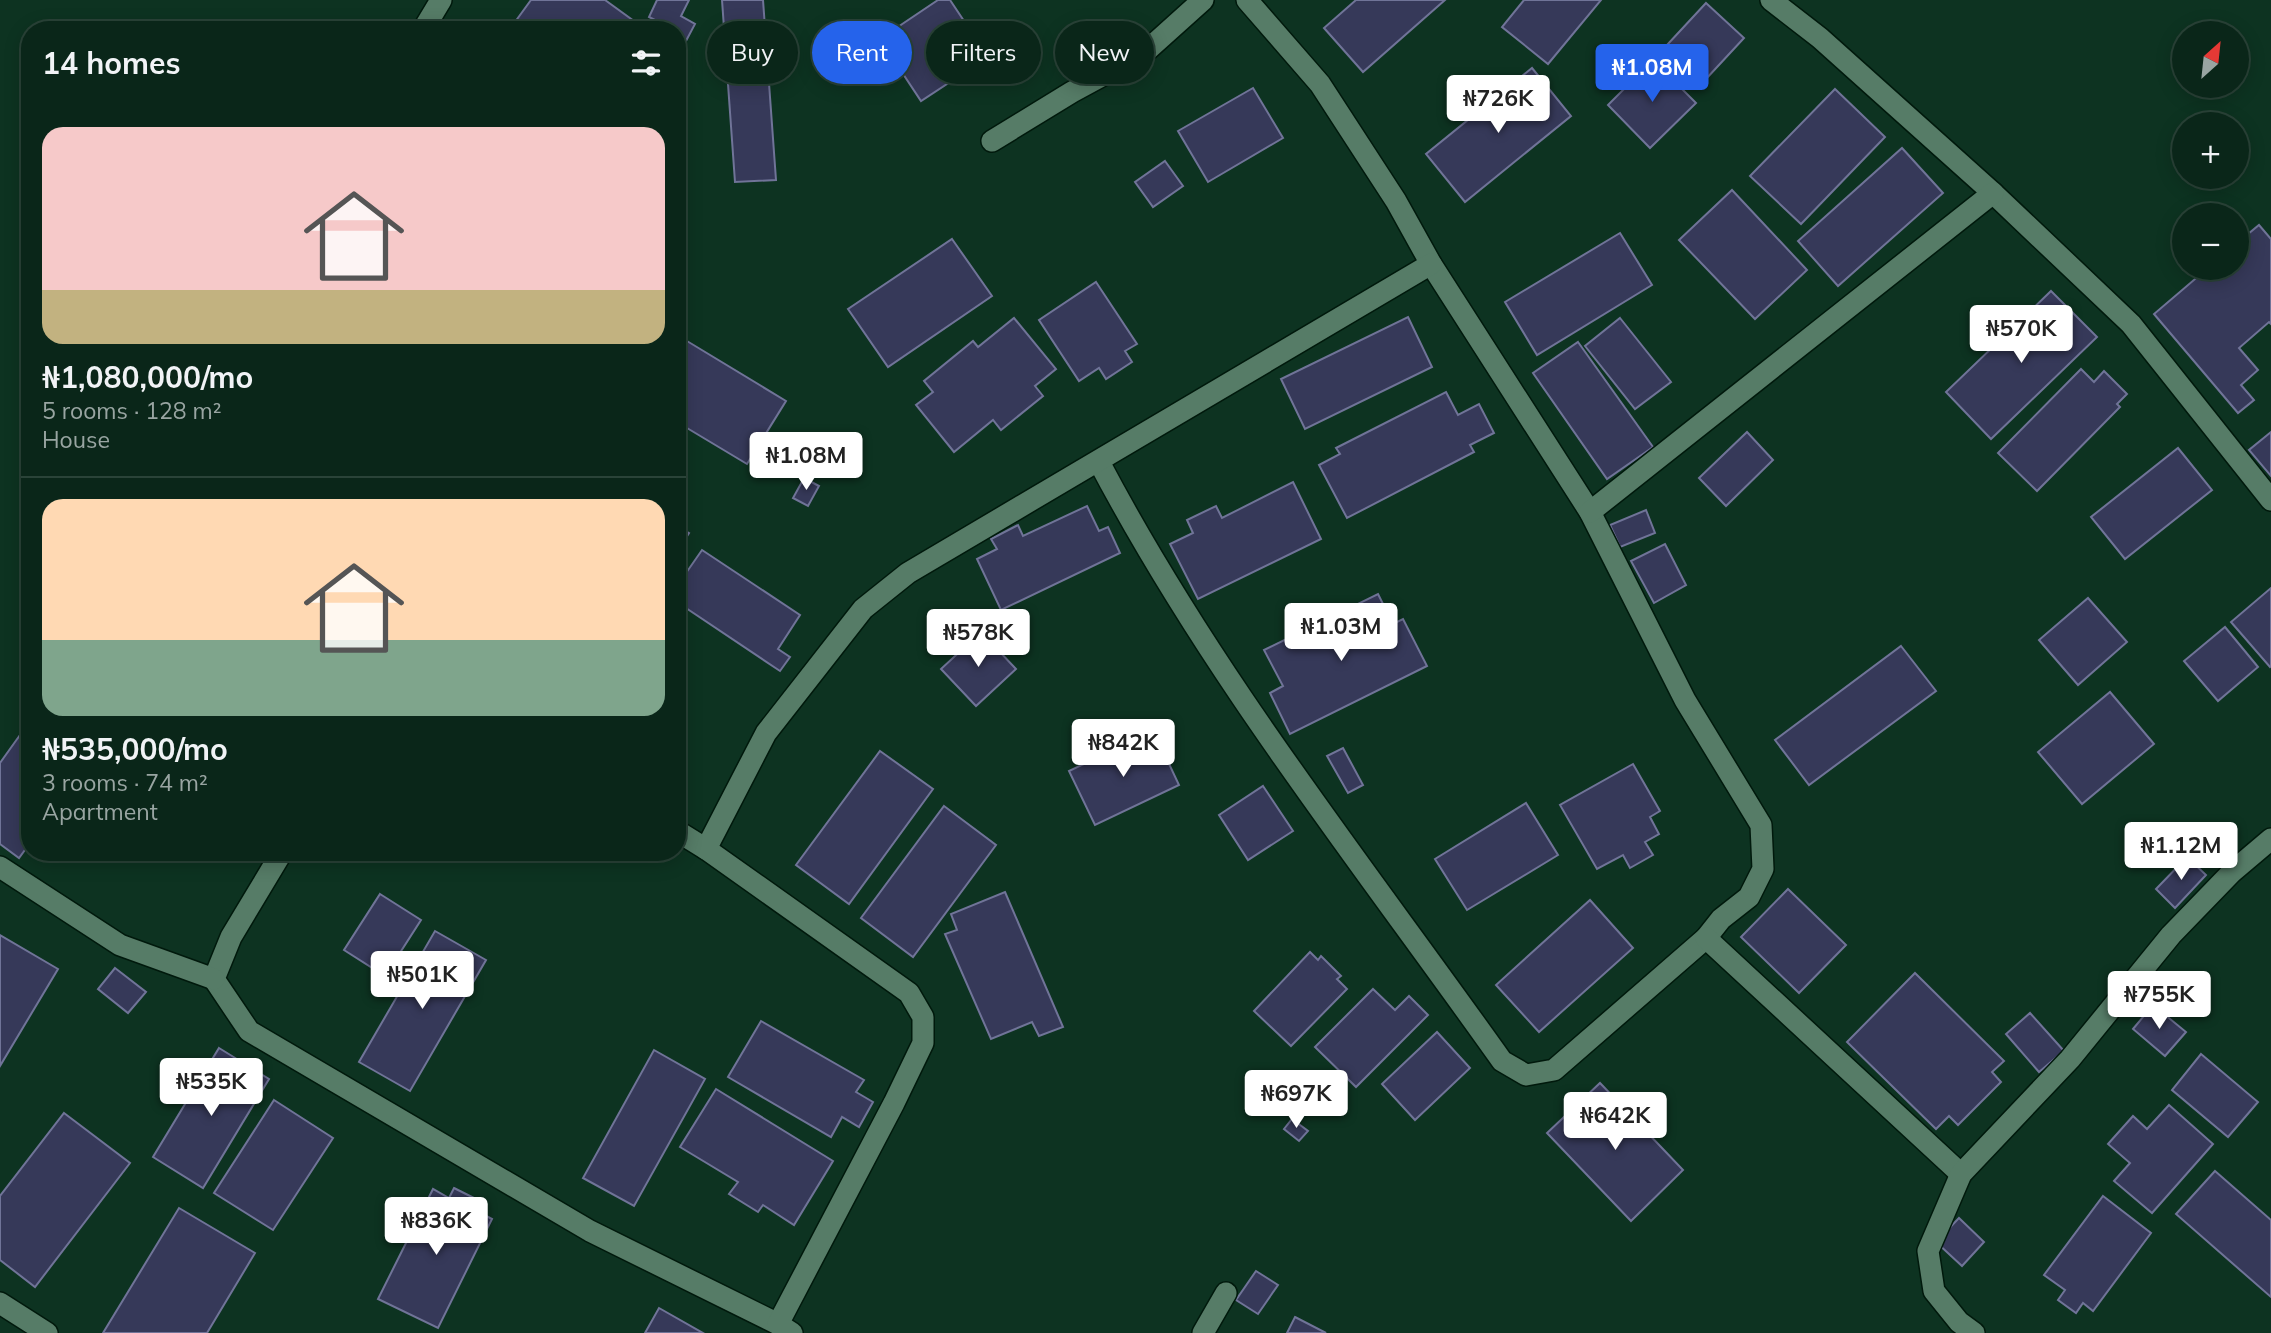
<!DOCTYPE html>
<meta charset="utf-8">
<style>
body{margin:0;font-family:Mulish,sans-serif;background:#183226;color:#f1f3f6;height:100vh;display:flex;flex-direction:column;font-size:26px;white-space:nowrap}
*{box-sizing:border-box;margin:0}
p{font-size:23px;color:#99a5a2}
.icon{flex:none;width:38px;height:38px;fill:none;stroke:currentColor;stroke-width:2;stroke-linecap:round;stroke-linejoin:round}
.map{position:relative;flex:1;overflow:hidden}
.side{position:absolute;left:21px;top:21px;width:665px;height:840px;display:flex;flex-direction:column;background:#0a2619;border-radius:28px;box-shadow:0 4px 18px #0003,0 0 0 2px #2a4338}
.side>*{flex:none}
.top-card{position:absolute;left:707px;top:21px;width:665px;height:63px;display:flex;gap:14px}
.needle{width:46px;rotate:27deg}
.buttons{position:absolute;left:2172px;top:21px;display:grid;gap:14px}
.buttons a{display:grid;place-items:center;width:77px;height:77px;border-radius:50%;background:#0a2619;box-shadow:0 4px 18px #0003,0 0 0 2px #2a4338;font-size:35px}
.price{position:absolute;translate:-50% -60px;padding:0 16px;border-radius:7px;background:#fff;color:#222;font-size:23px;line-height:46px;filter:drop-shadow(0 2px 4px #0008)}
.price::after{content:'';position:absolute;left:50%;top:42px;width:21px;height:16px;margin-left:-10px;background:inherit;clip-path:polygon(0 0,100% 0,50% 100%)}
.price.on{background:#2563eb;color:#fff}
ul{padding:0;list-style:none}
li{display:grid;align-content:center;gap:14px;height:371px;padding:0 21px}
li+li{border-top:2px solid #2a4338}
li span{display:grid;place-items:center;height:217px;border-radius:21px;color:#555}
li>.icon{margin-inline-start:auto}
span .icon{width:126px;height:126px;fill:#fffc;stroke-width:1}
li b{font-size:30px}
h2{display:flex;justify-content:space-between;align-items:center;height:84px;padding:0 21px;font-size:30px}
.chip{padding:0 24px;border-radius:32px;background:#0a2619;box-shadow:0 4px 18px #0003,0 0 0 2px #2a4338;font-size:24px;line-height:63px}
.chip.on{background:#2563eb;color:#fff}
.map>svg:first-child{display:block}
</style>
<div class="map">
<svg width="2271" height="1333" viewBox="0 0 2271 1333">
<rect width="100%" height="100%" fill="#0d3321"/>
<g fill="#363959" stroke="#707498" stroke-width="2">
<polygon points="531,0 605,0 638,24 633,30 526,30 515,22"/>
<polygon points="657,0 689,0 681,16 695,24 677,58 677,30 658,30 661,23 649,17"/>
<polygon points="722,0 763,0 776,180 735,182"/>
<polygon points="938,0 950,0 988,57 921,101 880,39"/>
<polygon points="1356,0 1445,0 1363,72 1324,28"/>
<polygon points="1524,0 1601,0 1548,64 1502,27"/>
<polygon points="1706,3 1744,38 1705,80 1667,45"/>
<polygon points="1653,60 1696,103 1650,148 1608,105"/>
<polygon points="1532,68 1571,116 1465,202 1426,154"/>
<polygon points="1253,88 1283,138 1208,182 1178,131"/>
<polygon points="1835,89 1885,137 1801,224 1750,176"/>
<polygon points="1902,148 1943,193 1838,286 1798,241"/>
<polygon points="1165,161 1183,186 1153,207 1135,182"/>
<polygon points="1732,190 1807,270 1755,319 1679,240"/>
<polygon points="2259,225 2271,239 2271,324 2269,322 2239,348 2258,370 2241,385 2254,400 2238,413 2154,314 2208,268 2236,268 2236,244"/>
<polygon points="1620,233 1652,285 1537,355 1505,302"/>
<polygon points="952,239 992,296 888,367 848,309"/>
<polygon points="1096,282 1137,344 1125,351 1132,362 1106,379 1099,368 1079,381 1039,320"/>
<polygon points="2051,291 2097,337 1991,439 1946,392"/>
<polygon points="1408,317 1432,367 1305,429 1281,379"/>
<polygon points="1014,318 1056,369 1035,386 1043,396 1001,430 993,420 954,452 916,405 933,392 924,381 973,341 978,347"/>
<polygon points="1620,318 1671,382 1635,409 1585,346"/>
<polygon points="677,335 786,401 747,464 677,422"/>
<polygon points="1578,342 1653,447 1607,479 1533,373"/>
<polygon points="2081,369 2094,382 2104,371 2127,394 2117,404 2120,407 2037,491 1998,453"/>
<polygon points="1446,392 1458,415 1479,404 1494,433 1470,445 1474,452 1347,518 1319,465 1340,454 1336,448"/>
<polygon points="1747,432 1773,460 1726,506 1699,478"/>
<polygon points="2271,432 2271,476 2249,450"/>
<polygon points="2178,448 2212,490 2125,559 2091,517"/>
<polygon points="804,478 819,486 808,506 793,498"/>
<polygon points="1293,482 1321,539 1198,599 1170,544 1193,533 1187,520 1216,506 1222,518"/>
<polygon points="1087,506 1099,531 1108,527 1120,553 1001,610 977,559 997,549 991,539 1018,525 1023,536"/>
<polygon points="1646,510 1655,533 1620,547 1610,525"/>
<polygon points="677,526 689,533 677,552"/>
<polygon points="1665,544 1686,585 1654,603 1631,561"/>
<polygon points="702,550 800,615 778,649 790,657 780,671 677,602 677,586"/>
<polygon points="2271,588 2271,666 2270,667 2231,622"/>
<polygon points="1378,594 1393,624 1403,619 1427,666 1290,734 1270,693 1283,686 1264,650"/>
<polygon points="2088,598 2127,642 2078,685 2039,640"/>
<polygon points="2225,627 2258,667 2218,701 2184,661"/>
<polygon points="981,632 1016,669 976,706 941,669"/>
<polygon points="1901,646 1936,691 1809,785 1775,740"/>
<polygon points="2110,692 2154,744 2082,804 2038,752"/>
<polygon points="30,721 30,843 19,858 0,844 0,763"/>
<polygon points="1145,735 1154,753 1162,749 1179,785 1095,825 1069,771"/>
<polygon points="1343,748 1363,785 1348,793 1327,756"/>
<polygon points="880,751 933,789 849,904 796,865"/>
<polygon points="1633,764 1660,811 1650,817 1659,834 1645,842 1653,855 1630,868 1623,855 1597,869 1560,805"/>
<polygon points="1263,786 1293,831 1248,860 1219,815"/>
<polygon points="1526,803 1558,855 1467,910 1435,859"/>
<polygon points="944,806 996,845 913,957 861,918"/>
<polygon points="2187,857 2206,875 2175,908 2156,889"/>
<polygon points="1788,889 1846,945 1799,993 1741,937"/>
<polygon points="1005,892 1063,1027 1039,1036 1032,1022 991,1039 945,934 957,930 951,914"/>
<polygon points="380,894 421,920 385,976 344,950"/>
<polygon points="1590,900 1633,948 1539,1032 1496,985"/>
<polygon points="435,931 486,960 410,1091 359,1062"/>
<polygon points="0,935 58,969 0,1066"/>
<polygon points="1310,952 1318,960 1321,956 1341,976 1337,979 1347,989 1291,1046 1254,1011"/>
<polygon points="115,968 146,992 128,1013 98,989"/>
<polygon points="1915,973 2004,1061 1992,1072 2001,1082 1958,1125 1949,1116 1936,1129 1847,1042"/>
<polygon points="1373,989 1395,1010 1409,996 1428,1015 1356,1087 1315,1047"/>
<polygon points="2153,1005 2186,1032 2165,1056 2133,1029"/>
<polygon points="2030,1013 2064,1051 2039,1072 2006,1034"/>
<polygon points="761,1021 864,1080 856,1092 873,1102 859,1127 842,1117 831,1137 728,1077"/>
<polygon points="1437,1032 1470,1068 1415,1120 1382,1084"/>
<polygon points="219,1048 269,1079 203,1188 153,1157"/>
<polygon points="654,1050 705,1079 634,1206 583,1178"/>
<polygon points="2201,1054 2258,1102 2228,1137 2172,1090"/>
<polygon points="1600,1083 1683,1170 1631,1221 1547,1133"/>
<polygon points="716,1089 833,1161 794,1225 763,1205 758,1212 729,1194 738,1182 680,1147"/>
<polygon points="274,1100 333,1138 273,1230 214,1193"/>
<polygon points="2169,1105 2213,1144 2152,1213 2114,1181 2130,1163 2108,1144 2133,1116 2147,1129"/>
<polygon points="64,1113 130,1163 35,1287 0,1260 0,1196"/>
<polygon points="1292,1119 1308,1131 1299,1141 1284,1129"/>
<polygon points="2215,1171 2271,1220 2271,1297 2176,1214"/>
<polygon points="454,1188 482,1202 477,1211 492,1219 438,1328 378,1299 433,1189 449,1198"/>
<polygon points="2103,1196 2151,1233 2093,1311 2083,1303 2076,1313 2058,1300 2065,1290 2044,1275"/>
<polygon points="179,1208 255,1253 207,1333 103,1333"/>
<polygon points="1959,1218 1984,1242 1962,1266 1936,1242"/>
<polygon points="1256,1271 1278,1285 1258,1314 1236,1300"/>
<polygon points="659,1308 703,1333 645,1333"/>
<polygon points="1295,1317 1326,1333 1287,1333"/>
</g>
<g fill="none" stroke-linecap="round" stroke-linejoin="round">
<defs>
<g id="minor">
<polyline points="1771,0 1820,38 1993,193 2131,324 2271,500"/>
<polyline points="423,30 441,0"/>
<polyline points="992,141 1072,92 1144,53 1203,0"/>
<path d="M 1099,462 C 1211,675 1363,865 1502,1061 L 1526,1075 L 1554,1070 L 1706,938 L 1721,919 L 1749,897 L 1763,869 L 1761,825 L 1685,700 L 1590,512 L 1431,264 L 1396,201 L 1320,84 L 1247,0"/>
<polyline points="1590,512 1993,193"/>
<polyline points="677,831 706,849"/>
<polyline points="282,852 231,937 214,979 249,1031 590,1231 778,1324"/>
<polyline points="0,867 120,945 214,979"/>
<polyline points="1706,938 1961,1174"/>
<polyline points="0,1303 47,1333"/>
<polyline points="792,1333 778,1324 894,1103 923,1043 923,1017 909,993 706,849 766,733 863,609 908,573 1431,264"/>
<polyline points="1203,1333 1226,1293"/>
<polyline points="1974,1333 1959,1322 1934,1291 1928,1251 1961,1174 2070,1059 2171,935 2232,872 2271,839"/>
</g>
</defs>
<use href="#minor" stroke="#00190c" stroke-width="24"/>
<use href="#minor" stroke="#567c67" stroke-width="21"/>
</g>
</svg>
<div class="buttons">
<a><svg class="needle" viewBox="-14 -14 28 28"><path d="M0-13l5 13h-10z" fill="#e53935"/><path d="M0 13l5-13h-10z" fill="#99a5a2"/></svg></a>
<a>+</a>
<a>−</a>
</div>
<b class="price on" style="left:1652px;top:104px">₦1.08M</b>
<b class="price" style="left:1498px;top:135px">₦726K</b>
<b class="price" style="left:2021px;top:365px">₦570K</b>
<b class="price" style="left:806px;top:492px">₦1.08M</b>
<b class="price" style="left:1341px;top:663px">₦1.03M</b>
<b class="price" style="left:978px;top:669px">₦578K</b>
<b class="price" style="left:1123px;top:779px">₦842K</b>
<b class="price" style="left:2181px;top:882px">₦1.12M</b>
<b class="price" style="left:422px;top:1011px">₦501K</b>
<b class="price" style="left:2159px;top:1031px">₦755K</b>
<b class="price" style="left:211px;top:1118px">₦535K</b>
<b class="price" style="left:1296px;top:1130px">₦697K</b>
<b class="price" style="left:1615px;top:1152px">₦642K</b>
<b class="price" style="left:436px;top:1257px">₦836K</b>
<div class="top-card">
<a class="chip">Buy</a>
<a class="chip on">Rent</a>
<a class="chip">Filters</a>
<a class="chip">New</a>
</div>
<section class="side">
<h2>14 homes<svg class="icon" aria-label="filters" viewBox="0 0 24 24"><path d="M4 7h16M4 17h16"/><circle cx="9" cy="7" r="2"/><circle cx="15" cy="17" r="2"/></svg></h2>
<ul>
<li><span style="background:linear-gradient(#f6c9c9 75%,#c2b280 0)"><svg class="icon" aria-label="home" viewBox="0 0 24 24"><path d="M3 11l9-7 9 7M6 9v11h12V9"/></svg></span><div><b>₦1,080,000/mo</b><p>5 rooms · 128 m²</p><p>House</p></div></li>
<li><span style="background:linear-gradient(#ffd9b3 65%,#7fa58c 0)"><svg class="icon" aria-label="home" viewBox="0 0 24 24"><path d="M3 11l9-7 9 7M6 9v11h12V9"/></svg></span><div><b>₦535,000/mo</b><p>3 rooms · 74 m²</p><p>Apartment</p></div></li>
</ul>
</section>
</div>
